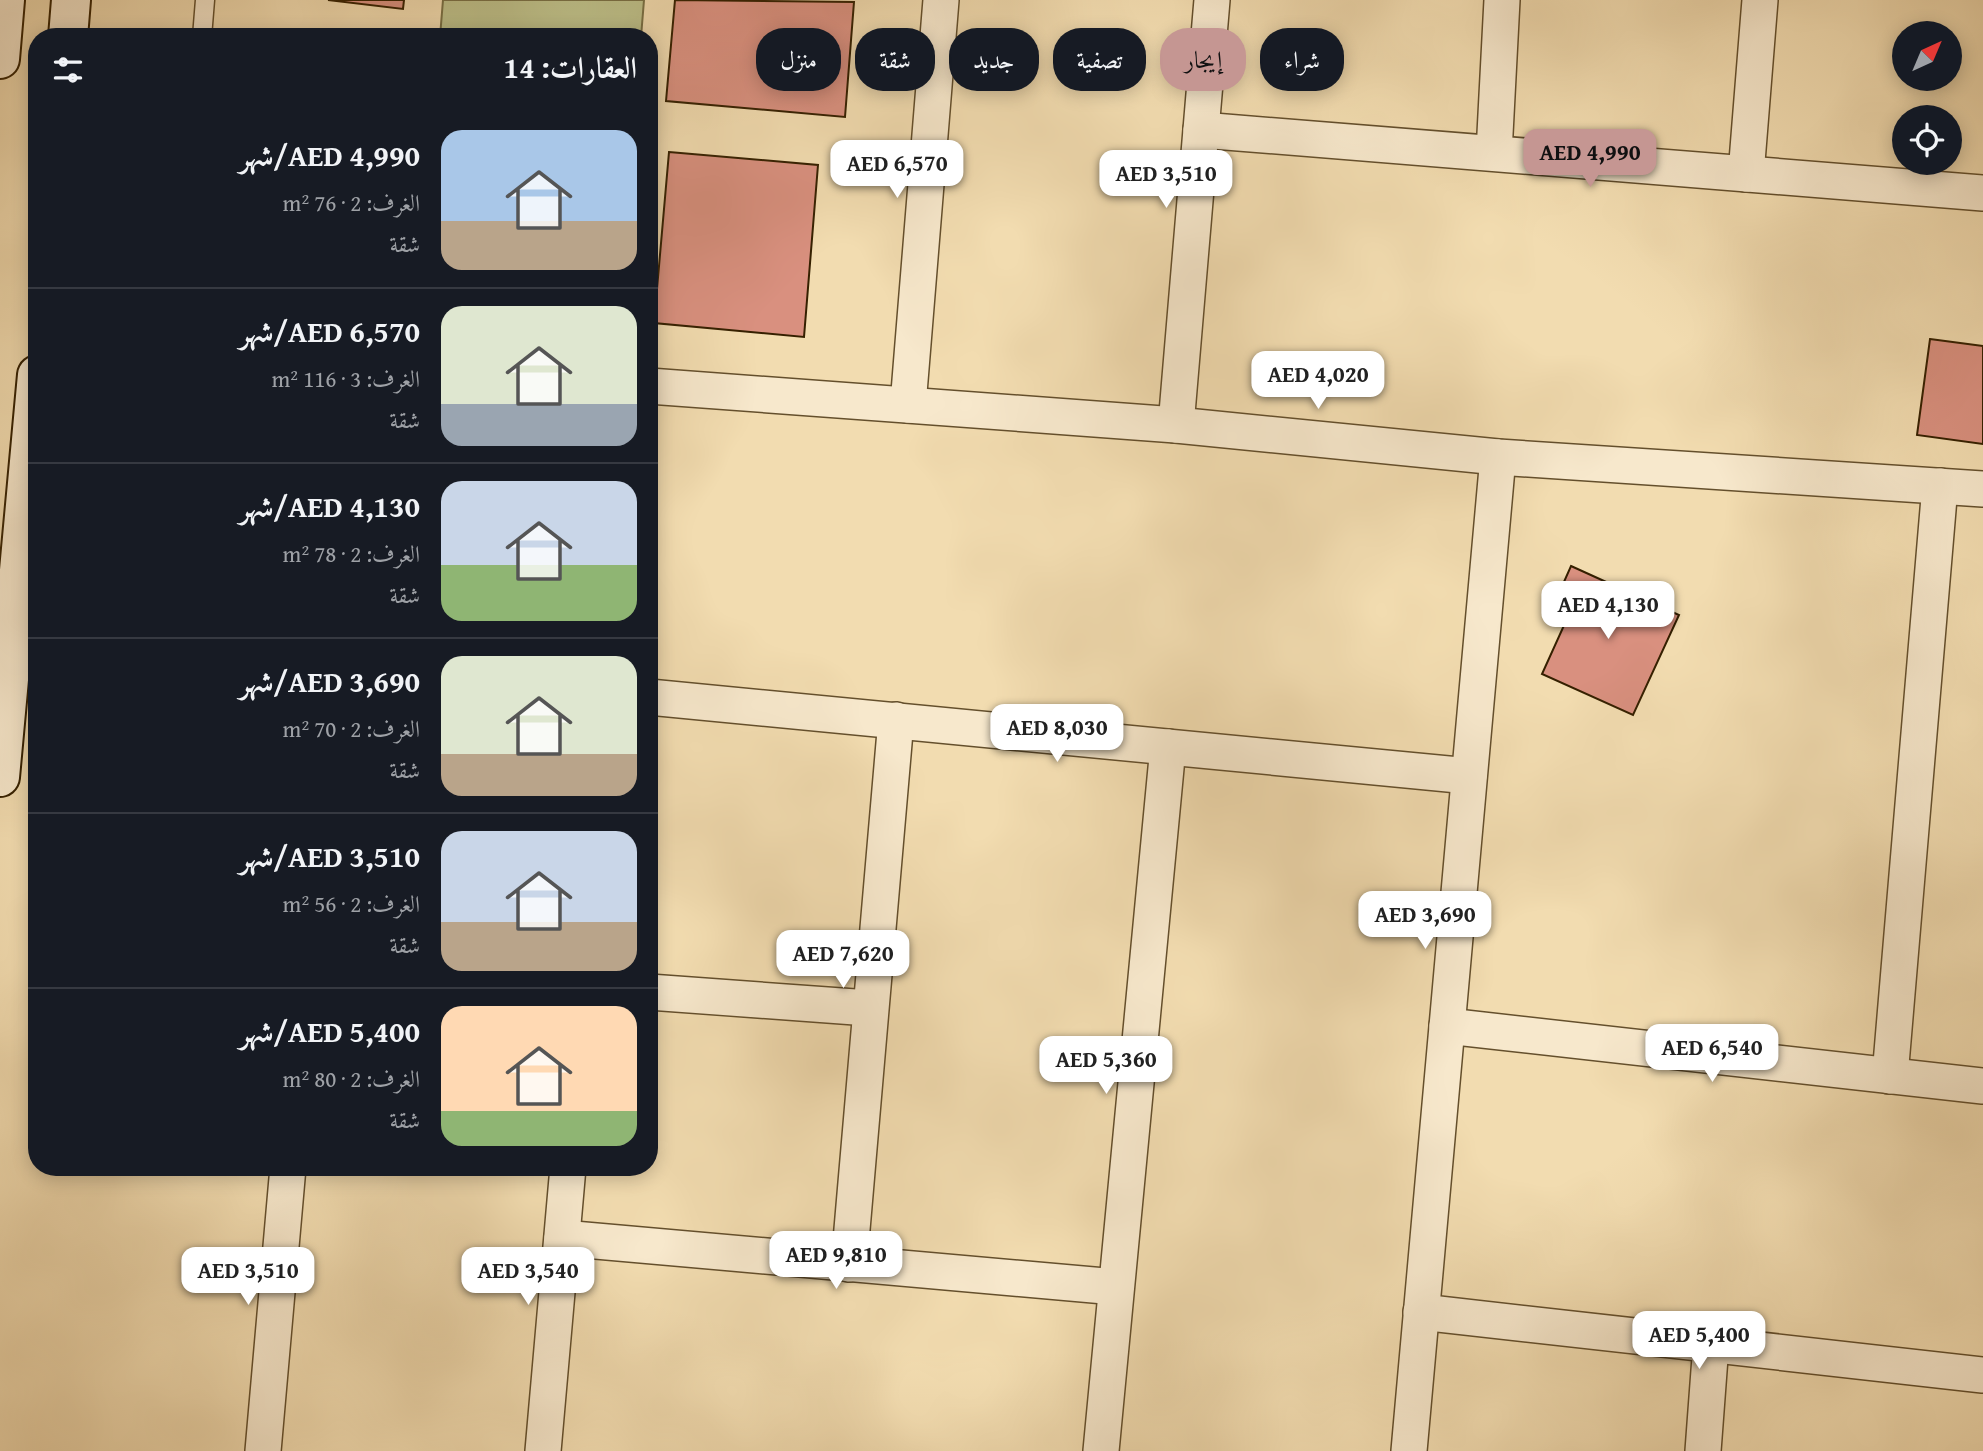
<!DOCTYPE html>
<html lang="ar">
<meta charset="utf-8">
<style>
body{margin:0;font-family:"Gentium Book Plus",Amiri,serif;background:#242831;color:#f1f3f6;direction:rtl;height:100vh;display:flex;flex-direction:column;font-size:26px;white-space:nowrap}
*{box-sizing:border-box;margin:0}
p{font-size:23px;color:#9ea1a6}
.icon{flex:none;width:38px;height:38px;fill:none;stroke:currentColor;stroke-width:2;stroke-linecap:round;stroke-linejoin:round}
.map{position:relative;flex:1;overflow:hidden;direction:ltr}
.drawer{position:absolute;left:28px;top:28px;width:630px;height:1148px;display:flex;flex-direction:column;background:#171b24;border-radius:28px;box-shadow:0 4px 18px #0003;direction:rtl}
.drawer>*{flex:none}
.top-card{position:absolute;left:679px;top:28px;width:665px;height:63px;direction:rtl;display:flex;gap:14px}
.needle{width:46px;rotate:44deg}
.fabs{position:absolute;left:1892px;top:21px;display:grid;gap:14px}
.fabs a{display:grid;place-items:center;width:70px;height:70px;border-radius:50%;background:#171b24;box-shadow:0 4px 18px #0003;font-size:35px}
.price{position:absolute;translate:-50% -60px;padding:0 16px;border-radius:14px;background:#fff;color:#222;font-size:23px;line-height:46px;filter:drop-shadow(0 2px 4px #0008)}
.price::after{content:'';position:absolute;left:50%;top:42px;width:21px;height:16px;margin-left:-10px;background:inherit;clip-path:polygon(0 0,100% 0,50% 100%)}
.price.on{background:#c59692;color:#111}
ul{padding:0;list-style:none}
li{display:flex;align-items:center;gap:21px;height:175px;padding:0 21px}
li+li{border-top:2px solid #363941}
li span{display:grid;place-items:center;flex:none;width:196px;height:140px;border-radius:21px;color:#555}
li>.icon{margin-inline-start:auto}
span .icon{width:84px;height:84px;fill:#fffc;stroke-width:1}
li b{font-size:30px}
h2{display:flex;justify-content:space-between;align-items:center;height:84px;padding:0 21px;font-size:30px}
.chip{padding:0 24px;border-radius:28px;background:#171b24;box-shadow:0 4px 18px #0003;font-size:24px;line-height:63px}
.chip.on{background:#c59692;color:#111}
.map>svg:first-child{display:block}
</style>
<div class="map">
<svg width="1983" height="1451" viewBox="0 0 1983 1451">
<rect width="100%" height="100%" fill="#f2dcb0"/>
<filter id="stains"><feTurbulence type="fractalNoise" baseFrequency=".00286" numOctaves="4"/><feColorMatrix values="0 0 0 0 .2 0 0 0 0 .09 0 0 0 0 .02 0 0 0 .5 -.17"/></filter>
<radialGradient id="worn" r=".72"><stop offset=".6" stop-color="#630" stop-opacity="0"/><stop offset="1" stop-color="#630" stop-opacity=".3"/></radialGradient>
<polygon fill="#bdc08a" stroke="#797045" stroke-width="2" points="443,0 644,0 641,37 440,37"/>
<g fill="#d9907f" stroke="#352000" stroke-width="2">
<polygon points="328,0 404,0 403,9"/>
<polygon points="675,0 854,2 845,117 666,101"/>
<polygon points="669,152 818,165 804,337 654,323"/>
<polygon points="1930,339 1983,346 1983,444 1917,435"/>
<polygon points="1571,566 1679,615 1633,715 1542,674 1571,610 1555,602"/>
</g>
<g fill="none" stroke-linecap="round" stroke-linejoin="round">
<defs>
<polyline id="lane" points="202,37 205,0"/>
<g id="street">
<polyline points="1201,130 1983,193"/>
<polyline points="1494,153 1502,0"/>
<polyline points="1746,174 1760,0"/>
<polyline points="649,386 1176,425 1498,457 1983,489"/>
<polyline points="908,405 941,0"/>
<polyline points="1176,425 1212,0"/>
<polyline points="649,697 1469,776"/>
<polyline points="649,992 869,1008"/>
<polyline points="1447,1026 1983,1086"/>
<polyline points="1890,1076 1940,486"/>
<polyline points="562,1238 1116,1287"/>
<polyline points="849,1264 896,720"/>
<polyline points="1421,1312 1983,1375"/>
<polyline points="263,1451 288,1167"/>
<polyline points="543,1451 568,1167"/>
<polyline points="1101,1451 1168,747"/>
<polyline points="1409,1451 1498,457"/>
<polyline points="1703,1451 1711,1344"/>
</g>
<g id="secondary">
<polyline points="68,37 71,0"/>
<polyline points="0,59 5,0"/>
<polyline points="0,777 37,375"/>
</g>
</defs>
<use href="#lane" stroke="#644f2c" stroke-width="21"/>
<use href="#street" stroke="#644f2c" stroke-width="38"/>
<use href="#secondary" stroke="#352000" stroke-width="42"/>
<use href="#lane" stroke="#f7e8cc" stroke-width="18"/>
<use href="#street" stroke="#f7e8cc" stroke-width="35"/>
<use href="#secondary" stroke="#f7e8cc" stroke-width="38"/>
</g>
<rect width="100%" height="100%" filter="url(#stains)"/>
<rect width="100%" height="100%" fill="url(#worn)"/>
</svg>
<div class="fabs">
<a><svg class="needle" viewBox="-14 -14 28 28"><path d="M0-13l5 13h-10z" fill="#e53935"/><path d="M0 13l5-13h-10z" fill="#9ea1a6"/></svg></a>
<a><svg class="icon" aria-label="locate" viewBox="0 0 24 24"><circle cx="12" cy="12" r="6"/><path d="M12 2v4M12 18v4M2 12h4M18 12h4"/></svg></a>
</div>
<b class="price on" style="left:1590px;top:189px">AED 4,990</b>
<b class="price" style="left:897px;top:200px">AED 6,570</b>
<b class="price" style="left:1166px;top:210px">AED 3,510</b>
<b class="price" style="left:1318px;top:411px">AED 4,020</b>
<b class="price" style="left:1608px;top:641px">AED 4,130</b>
<b class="price" style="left:1057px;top:764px">AED 8,030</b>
<b class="price" style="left:1425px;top:951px">AED 3,690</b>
<b class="price" style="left:843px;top:990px">AED 7,620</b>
<b class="price" style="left:1712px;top:1084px">AED 6,540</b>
<b class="price" style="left:1106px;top:1096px">AED 5,360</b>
<b class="price" style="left:836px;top:1291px">AED 9,810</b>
<b class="price" style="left:248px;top:1307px">AED 3,510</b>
<b class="price" style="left:528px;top:1307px">AED 3,540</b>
<b class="price" style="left:1699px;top:1371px">AED 5,400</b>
<div class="top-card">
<a class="chip">شراء</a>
<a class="chip on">إيجار</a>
<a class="chip">تصفية</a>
<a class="chip">جديد</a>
<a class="chip">شقة</a>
<a class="chip">منزل</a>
</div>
<section class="drawer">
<h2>العقارات: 14<svg class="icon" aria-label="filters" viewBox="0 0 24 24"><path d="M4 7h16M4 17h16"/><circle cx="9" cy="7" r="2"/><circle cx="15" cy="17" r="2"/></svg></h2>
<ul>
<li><span style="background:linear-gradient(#a9c7e8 65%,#b9a48a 0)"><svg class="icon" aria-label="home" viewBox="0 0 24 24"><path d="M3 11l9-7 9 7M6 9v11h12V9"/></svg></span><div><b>AED 4,990/شهر</b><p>الغرف: 2 · 76 m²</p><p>شقة</p></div></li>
<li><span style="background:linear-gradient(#dfe7d0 70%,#9aa5b1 0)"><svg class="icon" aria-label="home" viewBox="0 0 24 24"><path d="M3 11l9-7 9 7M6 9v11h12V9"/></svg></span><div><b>AED 6,570/شهر</b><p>الغرف: 3 · 116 m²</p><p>شقة</p></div></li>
<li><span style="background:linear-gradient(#c9d6e8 60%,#8fb573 0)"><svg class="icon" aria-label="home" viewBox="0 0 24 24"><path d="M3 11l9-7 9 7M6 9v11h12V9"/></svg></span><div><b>AED 4,130/شهر</b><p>الغرف: 2 · 78 m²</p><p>شقة</p></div></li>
<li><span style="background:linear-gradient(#dfe7d0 70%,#b9a48a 0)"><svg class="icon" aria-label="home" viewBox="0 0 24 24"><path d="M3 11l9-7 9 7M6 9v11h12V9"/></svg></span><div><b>AED 3,690/شهر</b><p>الغرف: 2 · 70 m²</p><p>شقة</p></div></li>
<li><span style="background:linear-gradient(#c9d6e8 65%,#b9a48a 0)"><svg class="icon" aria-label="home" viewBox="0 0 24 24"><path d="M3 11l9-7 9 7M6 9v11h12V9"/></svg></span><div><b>AED 3,510/شهر</b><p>الغرف: 2 · 56 m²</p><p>شقة</p></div></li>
<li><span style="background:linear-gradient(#ffd9b3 75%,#8fb573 0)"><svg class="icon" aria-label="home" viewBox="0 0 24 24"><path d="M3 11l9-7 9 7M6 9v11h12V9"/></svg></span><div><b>AED 5,400/شهر</b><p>الغرف: 2 · 80 m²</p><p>شقة</p></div></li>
</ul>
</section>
</div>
